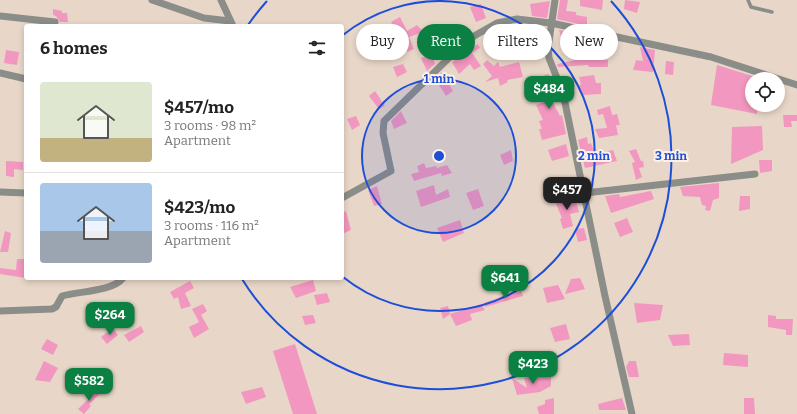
<!DOCTYPE html>
<meta charset="utf-8">
<style>
body{margin:0;font-family:Bitter,serif;background:#f6f6f6;color:#222;height:100vh;display:flex;flex-direction:column;font-size:15px;white-space:nowrap}
*{box-sizing:border-box;margin:0}
p{font-size:13px;color:#767676}
.icon{flex:none;width:22px;height:22px;fill:none;stroke:currentColor;stroke-width:2;stroke-linecap:round;stroke-linejoin:round}
.map{position:relative;flex:1;overflow:hidden}
.sheet{position:absolute;left:24px;top:24px;width:320px;height:256px;display:flex;flex-direction:column;background:#fff;border-radius:4px;box-shadow:0 2px 6px #0003}
.sheet>*{flex:none}
.banner{position:absolute;left:356px;top:24px;width:380px;height:36px;display:flex;gap:8px}
.fabs{position:absolute;left:745px;top:72px;display:grid;gap:8px}
.fabs a{display:grid;place-items:center;width:40px;height:40px;border-radius:50%;background:#fff;box-shadow:0 2px 6px #0003;font-size:20px}
.price{position:absolute;translate:-50% -34px;padding:0 9px;border-radius:8px;background:#0b8043;color:#fff;font-size:13px;line-height:26px;filter:drop-shadow(0 1px 2px #0008)}
.price::after{content:'';position:absolute;left:50%;top:24px;width:12px;height:9px;margin-left:-6px;background:inherit;clip-path:polygon(0 0,100% 0,50% 100%)}
.price.active{background:#222;color:#fff}
ul{padding:0;list-style:none}
li{display:flex;align-items:center;gap:12px;height:100px;padding:0 16px}
li+li{border-top:1px solid #e0e0e0}
li span{display:grid;place-items:center;flex:none;width:112px;height:80px;border-radius:4px;color:#555}
li>.icon{margin-inline-start:auto}
span .icon{width:48px;height:48px;fill:#fffc;stroke-width:1}
li b{font-size:17px}
h2{display:flex;justify-content:space-between;align-items:center;height:48px;padding:0 16px;font-size:17px}
.tag{padding:0 14px;border-radius:18px;background:#fff;box-shadow:0 2px 6px #0003;font-size:14px;line-height:36px}
.tag.active{background:#0b8043;color:#fff}
.map>svg:first-child{display:block}
</style>
<div class="map">
<svg width="797" height="414" viewBox="0 0 797 414">
<rect width="100%" height="100%" fill="#f0e4da"/>
<path fill="#e8d7c8" fill-rule="evenodd" d="M 0,0 L 797,0 L 797,414 L 0,414 ZM 26,26 L 342,26 L 342,278 L 26,278 ZM 752,79 L 778,79 L 778,105 L 752,105 Z"/>
<g fill="#f297bf">
<polygon points="560,0 568,0 566,11 576,12 576,15 587,17 587,26 557,19"/>
<polygon points="580,0 603,0 602,10 580,6"/>
<polygon points="625,0 640,2 637,13 624,9"/>
<polygon points="550,1 547,18 532,16 530,4"/>
<polygon points="481,4 486,18 476,22 470,7"/>
<polygon points="53,9 62,11 62,13 67,13 68,22 60,22 56,16 53,15"/>
<polygon points="400,17 407,31 417,25 423,32 409,37 414,49 407,52 391,22"/>
<polygon points="509,26 511,31 496,38 494,31"/>
<polygon points="559,30 580,34 581,46 564,46"/>
<polygon points="539,32 542,49 525,47 523,34"/>
<polygon points="478,44 480,48 472,53 481,66 474,70 470,64 459,74 452,62"/>
<polygon points="640,47 655,50 653,72 633,70 636,60 643,61"/>
<polygon points="6,50 19,52 17,65 4,63"/>
<polygon points="432,55 435,64 427,71 421,58"/>
<polygon points="580,59 608,60 608,67 589,67 588,65 558,67 557,64"/>
<polygon points="487,60 494,66 498,62 500,67 519,62 523,77 507,80 508,82 500,86 498,78 485,82 492,76 483,64"/>
<polygon points="666,61 674,62 673,75 665,74"/>
<polygon points="403,64 407,72 397,77 393,67"/>
<polygon points="717,65 762,79 752,79 752,105 758,105 757,114 711,105"/>
<polygon points="442,72 453,91 446,96 435,79"/>
<polygon points="548,74 558,95 550,97 560,116 562,115 566,134 542,140 539,129 542,129 539,121 543,120 536,105 544,102 535,80"/>
<polygon points="594,75 596,83 601,83 601,94 582,95 579,85 581,85 579,77"/>
<polygon points="375,91 385,106 379,109 369,96"/>
<polygon points="610,106 612,115 617,114 620,125 616,125 618,135 599,138 595,129 607,128 603,114 598,115 597,110"/>
<polygon points="401,111 407,123 394,129 391,121"/>
<polygon points="783,115 797,115 797,121 791,121 792,127 784,127"/>
<polygon points="356,116 360,125 352,130 347,119"/>
<polygon points="762,126 763,150 731,164 732,127"/>
<polygon points="587,137 588,144 591,143 595,154 613,150 617,161 585,168 578,140"/>
<polygon points="566,144 569,156 552,161 548,150"/>
<polygon points="636,149 641,161 643,161 644,167 639,168 642,177 636,180 632,163 635,162 629,151"/>
<polygon points="511,150 513,161 504,165 500,155"/>
<polygon points="759,160 772,160 772,171 760,173"/>
<polygon points="6,161 23,162 23,170 14,169 14,177 6,176"/>
<polygon points="424,163 426,168 436,166 437,168 447,165 452,173 442,176 441,173 414,181 411,174 419,172 417,166"/>
<polygon points="719,183 719,198 713,200 710,211 705,210 706,206 702,205 700,197 683,196 680,187"/>
<polygon points="434,185 436,195 448,189 450,197 421,207 416,191"/>
<polygon points="377,186 382,204 374,206 368,190"/>
<polygon points="478,189 484,206 473,210 466,193"/>
<polygon points="651,191 654,199 611,213 605,196 619,194 620,197"/>
<polygon points="574,196 579,212 570,214 573,226 563,229 560,219 562,218 556,204"/>
<polygon points="740,196 750,196 750,209 739,211"/>
<polygon points="346,211 351,230 342,234 342,213"/>
<polygon points="627,218 633,232 620,237 614,223"/>
<polygon points="460,220 464,233 443,242 437,228"/>
<polygon points="584,228 587,240 578,242 575,229"/>
<polygon points="5,231 11,233 8,252 0,252"/>
<polygon points="17,259 26,259 26,278 0,274 0,268 16,270"/>
<polygon points="580,278 585,289 565,294 571,279"/>
<polygon points="313,280 316,291 296,298 290,287"/>
<polygon points="190,281 194,288 185,293 191,306 181,309 178,297 174,299 170,292"/>
<polygon points="558,285 565,299 547,303 543,288"/>
<polygon points="521,290 523,296 485,307 484,303"/>
<polygon points="327,293 330,302 317,305 314,295"/>
<polygon points="634,303 663,305 660,320 637,323"/>
<polygon points="203,304 207,311 201,315 209,329 194,338 189,327 199,322 192,309"/>
<polygon points="481,304 485,310 470,314 472,320 456,326 450,314"/>
<polygon points="103,306 106,315 90,320 89,314 96,315 94,309"/>
<polygon points="448,306 450,314 443,319 440,308"/>
<polygon points="313,315 316,323 305,325 302,316"/>
<polygon points="768,315 776,316 776,319 793,319 792,335 786,335 786,330 768,327"/>
<polygon points="566,324 570,339 555,342 550,328"/>
<polygon points="141,326 144,332 129,342 124,335"/>
<polygon points="113,328 118,335 107,344 101,337"/>
<polygon points="689,334 690,345 673,346 668,335"/>
<polygon points="47,339 58,345 53,355 41,349"/>
<polygon points="295,344 317,414 293,414 273,351"/>
<polygon points="724,353 748,355 748,367 723,365"/>
<polygon points="44,361 58,368 50,382 35,380"/>
<polygon points="629,361 636,361 639,377 629,377 626,367"/>
<polygon points="551,376 551,386 540,392 517,395 512,378 527,388 524,378"/>
<polygon points="262,387 266,397 246,404 241,392"/>
<polygon points="99,389 102,392 89,404 91,406 84,414 78,409"/>
<polygon points="554,398 554,414 539,414 537,407 545,404 545,400"/>
<polygon points="622,398 626,410 599,410 598,404"/>
<polygon points="744,398 754,398 755,414 744,414"/>
</g>
<g fill="none" stroke-linecap="round" stroke-linejoin="round">
<polyline stroke="#8b8d88" stroke-width="3.5" points="748,0 751,7 772,12"/>
<g stroke="#8b8d88" stroke-width="7">
<polyline points="152,0 204,18 230,21"/>
<polyline points="221,0 233,26"/>
<polyline points="555,0 548,48 549,58 563,93 605,296 632,414"/>
<polyline points="0,16 55,22"/>
<polyline points="0,73 26,79"/>
<polyline points="0,192 26,193"/>
<polyline points="585,193 755,174"/>
<polyline points="342,198 391,171 383,133 384,121 453,54 474,36 497,23 517,19 551,23 711,57 797,85"/>
<path d="M 0,311 L 52,309 L 56,307 L 62,296 C 78,291 112,292 123,278"/>
</g>
</g>
<circle cx="439" cy="156" r="77" fill="#1d4ed8" fill-opacity=".12"/>
<g fill="none" stroke="#1d4ed8" stroke-width="2">
<circle cx="439" cy="156" r="77"/>
<path d="M343 35A155 155 0 1 1 343 277"/>
<path d="M248 25A232 232 0 0 1 267 1M611 1A232 232 0 1 1 242 279"/>
</g>
<circle cx="439" cy="156" r="6" fill="#1d4ed8" stroke="#fdf1e7" stroke-width="2"/>
<g font-size="12" text-anchor="middle" font-weight="bold" fill="#1d4ed8" stroke="#fdf1e7" stroke-width="4" stroke-linejoin="round" paint-order="stroke">
<text x="439" y="83">1 min</text>
<text x="594" y="160">2 min</text>
<text x="671" y="160">3 min</text>
</g>
</svg>
<div class="fabs">
<a><svg class="icon" aria-label="locate" viewBox="0 0 24 24"><circle cx="12" cy="12" r="6"/><path d="M12 2v4M12 18v4M2 12h4M18 12h4"/></svg></a>
</div>
<b class="price" style="left:549px;top:110px">$484</b>
<b class="price active" style="left:567px;top:211px">$457</b>
<b class="price" style="left:505px;top:299px">$641</b>
<b class="price" style="left:110px;top:336px">$264</b>
<b class="price" style="left:533px;top:385px">$423</b>
<b class="price" style="left:89px;top:402px">$582</b>
<div class="banner">
<a class="tag">Buy</a>
<a class="tag active">Rent</a>
<a class="tag">Filters</a>
<a class="tag">New</a>
</div>
<section class="sheet">
<h2>6 homes<svg class="icon" aria-label="filters" viewBox="0 0 24 24"><path d="M4 7h16M4 17h16"/><circle cx="9" cy="7" r="2"/><circle cx="15" cy="17" r="2"/></svg></h2>
<ul>
<li><span style="background:linear-gradient(#dfe7d0 70%,#c2b280 0)"><svg class="icon" aria-label="home" viewBox="0 0 24 24"><path d="M3 11l9-7 9 7M6 9v11h12V9"/></svg></span><div><b>$457/mo</b><p>3 rooms · 98 m²</p><p>Apartment</p></div></li>
<li><span style="background:linear-gradient(#a9c7e8 60%,#9aa5b1 0)"><svg class="icon" aria-label="home" viewBox="0 0 24 24"><path d="M3 11l9-7 9 7M6 9v11h12V9"/></svg></span><div><b>$423/mo</b><p>3 rooms · 116 m²</p><p>Apartment</p></div></li>
</ul>
</section>
</div>
